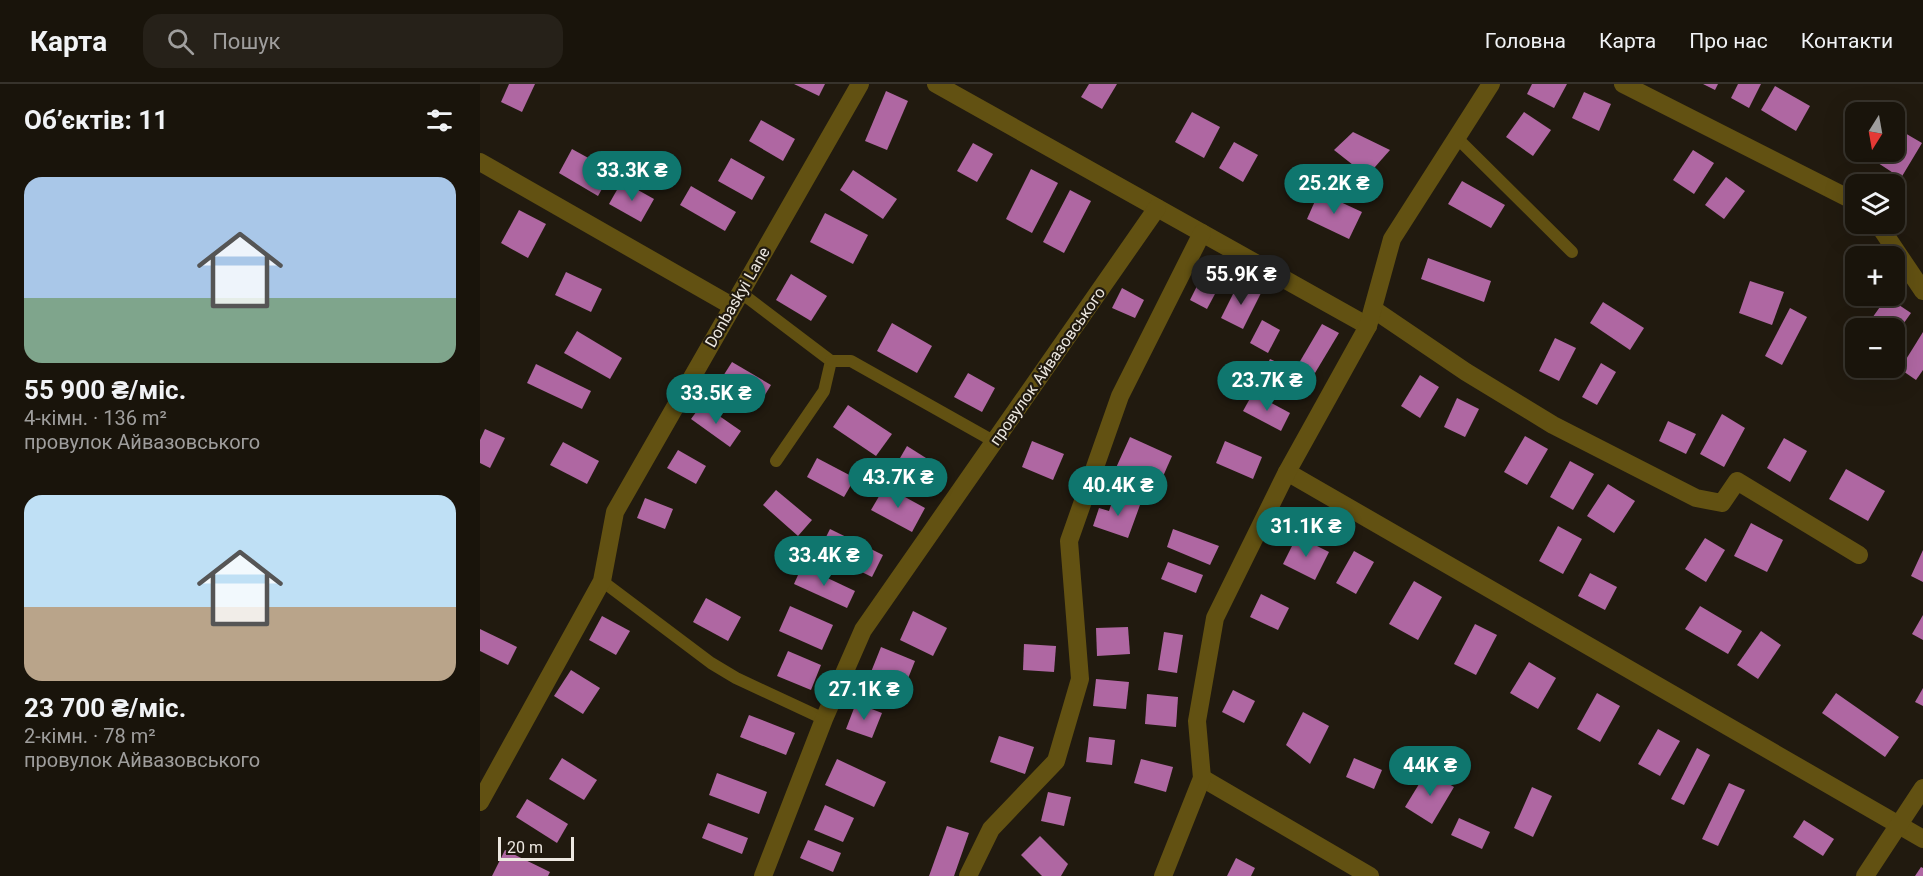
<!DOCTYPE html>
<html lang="uk">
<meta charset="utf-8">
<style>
body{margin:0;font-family:Roboto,sans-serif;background:#262119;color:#f1f3f6;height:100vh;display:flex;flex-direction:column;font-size:22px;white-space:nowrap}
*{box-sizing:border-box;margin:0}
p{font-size:20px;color:#9f9e9d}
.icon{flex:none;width:33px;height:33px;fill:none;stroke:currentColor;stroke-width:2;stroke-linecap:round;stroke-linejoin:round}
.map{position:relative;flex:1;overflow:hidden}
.details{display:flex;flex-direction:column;background:#19140b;width:480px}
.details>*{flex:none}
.needle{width:39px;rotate:191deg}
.fabs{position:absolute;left:1365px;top:18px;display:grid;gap:12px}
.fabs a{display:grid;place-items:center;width:60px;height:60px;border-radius:12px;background:#19140b;box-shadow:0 6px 24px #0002,0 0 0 2px #37332c;font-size:30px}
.scale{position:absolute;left:18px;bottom:15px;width:76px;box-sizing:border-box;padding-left:6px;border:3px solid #ede8e1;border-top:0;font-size:16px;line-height:21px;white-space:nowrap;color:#ede8e1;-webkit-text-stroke:4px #211a0f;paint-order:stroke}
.price{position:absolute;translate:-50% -51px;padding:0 14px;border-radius:21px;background:#0f766e;color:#fff;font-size:20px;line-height:39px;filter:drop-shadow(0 2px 3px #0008)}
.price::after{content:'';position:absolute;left:50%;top:36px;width:18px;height:14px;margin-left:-9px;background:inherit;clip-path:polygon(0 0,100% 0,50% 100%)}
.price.on{background:#222;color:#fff}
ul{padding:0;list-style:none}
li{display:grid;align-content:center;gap:12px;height:318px;padding:0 24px}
li span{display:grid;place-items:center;height:186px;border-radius:18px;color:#555}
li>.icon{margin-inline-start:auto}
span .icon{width:108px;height:108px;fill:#fffc;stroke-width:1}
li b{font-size:26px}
h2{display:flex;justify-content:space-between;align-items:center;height:72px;padding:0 24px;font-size:26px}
header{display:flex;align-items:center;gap:36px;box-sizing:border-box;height:84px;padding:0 30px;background:#19140b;border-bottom:2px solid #37332c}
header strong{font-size:28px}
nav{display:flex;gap:33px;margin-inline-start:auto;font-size:21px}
.search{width:420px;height:54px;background:#262119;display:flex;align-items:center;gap:15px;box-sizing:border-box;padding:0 21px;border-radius:18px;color:#9f9e9d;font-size:22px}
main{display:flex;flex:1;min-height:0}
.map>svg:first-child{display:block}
</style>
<header>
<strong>Карта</strong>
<div class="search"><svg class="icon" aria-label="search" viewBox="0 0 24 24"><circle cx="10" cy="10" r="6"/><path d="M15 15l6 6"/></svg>Пошук</div>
<nav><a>Головна</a><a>Карта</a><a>Про нас</a><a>Контакти</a></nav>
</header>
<main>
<section class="details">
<h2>Об’єктів: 11<svg class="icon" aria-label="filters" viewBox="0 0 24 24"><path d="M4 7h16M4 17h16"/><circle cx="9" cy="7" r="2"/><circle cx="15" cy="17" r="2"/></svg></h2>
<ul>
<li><span style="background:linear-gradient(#a9c7e8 65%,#7fa58c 0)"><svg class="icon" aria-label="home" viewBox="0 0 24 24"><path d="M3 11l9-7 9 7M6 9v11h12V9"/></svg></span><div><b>55 900 ₴/міс.</b><p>4-кімн. · 136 m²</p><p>провулок Айвазовського</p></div></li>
<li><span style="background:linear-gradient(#bfe0f5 60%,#b9a48a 0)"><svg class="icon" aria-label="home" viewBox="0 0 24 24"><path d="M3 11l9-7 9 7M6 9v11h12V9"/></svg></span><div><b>23 700 ₴/міс.</b><p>2-кімн. · 78 m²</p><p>провулок Айвазовського</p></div></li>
</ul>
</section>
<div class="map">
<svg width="1443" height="792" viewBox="0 0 1443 792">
<rect width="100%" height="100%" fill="#211a0f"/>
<g fill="#af67a2">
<polygon points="29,0 55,0 42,28 21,18"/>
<polygon points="314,0 345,0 339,12"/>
<polygon points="609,0 637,0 622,25 601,13"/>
<polygon points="1052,0 1087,0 1074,24 1047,10"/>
<polygon points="1223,0 1238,0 1235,6"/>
<polygon points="1258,0 1281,0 1269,24 1251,14"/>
<polygon points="1295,2 1330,22 1316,47 1281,26"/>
<polygon points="406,7 428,17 407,66 385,57"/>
<polygon points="1104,8 1131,20 1119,47 1092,34"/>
<polygon points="712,28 740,43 724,74 695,58"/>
<polygon points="1044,28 1071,46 1053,72 1026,53"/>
<polygon points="281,36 315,55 303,77 269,57"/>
<polygon points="1418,45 1442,59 1421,94 1398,79 1405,68 1414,68 1414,51"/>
<polygon points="873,48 910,66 887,92 854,66"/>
<polygon points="754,58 778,71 763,98 739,84"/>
<polygon points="493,59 513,70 497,98 477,87"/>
<polygon points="92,65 132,87 118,112 79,89"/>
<polygon points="1213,66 1234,79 1214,110 1193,96"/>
<polygon points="251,74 285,93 272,116 238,97"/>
<polygon points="551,85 578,99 552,149 526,135"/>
<polygon points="373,86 417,115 403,135 360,106"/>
<polygon points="1246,93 1265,107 1244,135 1225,121"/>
<polygon points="142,97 174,115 161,138 129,120"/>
<polygon points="982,97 1025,121 1011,144 968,120"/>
<polygon points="211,102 256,128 245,147 200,121"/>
<polygon points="590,106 611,117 584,169 563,158"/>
<polygon points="839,108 882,128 869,155 827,135"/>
<polygon points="39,126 66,140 48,174 21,159"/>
<polygon points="345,129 388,151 373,180 330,158"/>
<polygon points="948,174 1011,197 1004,218 941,195"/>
<polygon points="727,182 745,191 727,225 710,216"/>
<polygon points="86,188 122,205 111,228 75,211"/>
<polygon points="311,190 347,212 331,237 296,216"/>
<polygon points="1270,197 1304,208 1292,241 1259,229"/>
<polygon points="759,198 781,209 763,245 741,234"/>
<polygon points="642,204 664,216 655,234 632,224"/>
<polygon points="1407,213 1431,229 1414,253 1414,244 1385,244"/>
<polygon points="1123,218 1164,244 1150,266 1110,239"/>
<polygon points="1310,224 1327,233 1302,281 1285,272"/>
<polygon points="782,236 800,246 788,269 770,259"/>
<polygon points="412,239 452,262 437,289 397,267"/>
<polygon points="842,240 859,249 835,289 819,279"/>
<polygon points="97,247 142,274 130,295 84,269"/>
<polygon points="1443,248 1443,286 1436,296 1420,285"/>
<polygon points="1075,254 1096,264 1079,297 1059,287"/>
<polygon points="790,275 829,293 820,312 781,293"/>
<polygon points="252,278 291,301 277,324 238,300"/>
<polygon points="1121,279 1136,288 1117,321 1102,313"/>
<polygon points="56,280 111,307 102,325 47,299"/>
<polygon points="488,289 515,304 502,328 474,313"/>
<polygon points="940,291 959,303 940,334 921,322"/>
<polygon points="773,309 810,329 801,347 763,327"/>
<polygon points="977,314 999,325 985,353 964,343"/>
<polygon points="222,320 261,347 250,363 211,335"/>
<polygon points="368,321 412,350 396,372 353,343"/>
<polygon points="1242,330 1265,344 1244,383 1220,370"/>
<polygon points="1188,337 1216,350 1206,370 1179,357"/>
<polygon points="5,345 25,354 10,384 0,379 0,356"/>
<polygon points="1045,352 1068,365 1047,401 1024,388"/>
<polygon points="650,353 692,372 677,406 635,386"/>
<polygon points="1304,354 1327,367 1310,398 1287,384"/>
<polygon points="552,357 584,370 573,396 542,383"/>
<polygon points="745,357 782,373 773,395 736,379"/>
<polygon points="83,358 119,377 107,400 70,381"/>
<polygon points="427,362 465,386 453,405 416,381"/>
<polygon points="198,366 226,382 216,400 187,384"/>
<polygon points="337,374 375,394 364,413 327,393"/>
<polygon points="1090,377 1114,390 1093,426 1070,413"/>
<polygon points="1366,385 1405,407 1388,437 1349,415"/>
<polygon points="1128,400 1155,417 1134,449 1107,432"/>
<polygon points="405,402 445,424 432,448 391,426"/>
<polygon points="296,406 332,436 318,452 283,421"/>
<polygon points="634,412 660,421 648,454 613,442 619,424 629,427"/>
<polygon points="165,414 193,425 185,445 157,434"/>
<polygon points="1271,439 1303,456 1287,488 1254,472"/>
<polygon points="1078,442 1102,455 1083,490 1059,477"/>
<polygon points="350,445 403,471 392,493 339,467"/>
<polygon points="693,445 739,462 730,481 687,463"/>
<polygon points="817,452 849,468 835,496 803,480"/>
<polygon points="1225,454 1245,466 1226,498 1205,485"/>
<polygon points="1443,466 1443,498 1431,492"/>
<polygon points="874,467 894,478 876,510 856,499"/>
<polygon points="688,478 723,491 716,509 681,495"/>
<polygon points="322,482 375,507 367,524 314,500"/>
<polygon points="1110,489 1137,503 1125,526 1098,512"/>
<polygon points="934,497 962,513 938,556 909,540"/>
<polygon points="781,510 809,524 798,546 770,533"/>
<polygon points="226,514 261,533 248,557 213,538"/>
<polygon points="310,522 353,541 342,566 299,547"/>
<polygon points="1220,522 1262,547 1248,570 1205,545"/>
<polygon points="433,527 467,544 453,572 420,556"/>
<polygon points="1443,531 1443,556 1432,550"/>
<polygon points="122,532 150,547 136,571 109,556"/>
<polygon points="995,540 1017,551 996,591 974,580"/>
<polygon points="648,543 650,570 617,572 616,544"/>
<polygon points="0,545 37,563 28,581 0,567"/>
<polygon points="1281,547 1301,561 1278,595 1257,581"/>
<polygon points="684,548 703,551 697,589 678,586"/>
<polygon points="544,560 576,562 574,588 543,586"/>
<polygon points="401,563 435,577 425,602 391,588"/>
<polygon points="308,567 341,581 331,606 297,592"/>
<polygon points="1049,578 1076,594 1058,625 1030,609"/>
<polygon points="91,586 120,604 103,630 74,612"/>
<polygon points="616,595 649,598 646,625 613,622"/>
<polygon points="1443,604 1443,622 1435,618"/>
<polygon points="753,606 775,617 764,639 742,628"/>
<polygon points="1117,609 1140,622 1120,658 1097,645"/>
<polygon points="1356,609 1419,653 1405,673 1342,629"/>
<polygon points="667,610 698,613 696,643 665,640"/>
<polygon points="376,619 402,629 392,654 366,645"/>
<polygon points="823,628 849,642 830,680 806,661"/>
<polygon points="269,631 315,649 306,671 260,653"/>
<polygon points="1178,645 1200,657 1180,692 1158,680"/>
<polygon points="519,652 554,663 545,690 510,678"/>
<polygon points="609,653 635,656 632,681 606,678"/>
<polygon points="1217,664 1230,671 1204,721 1191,715"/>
<polygon points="82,674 117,696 104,716 69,695"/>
<polygon points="874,674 902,686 894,705 866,693"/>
<polygon points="357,675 406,698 394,723 345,701"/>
<polygon points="661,675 693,683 686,708 654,699"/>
<polygon points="947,687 974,703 952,740 925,723"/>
<polygon points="237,689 287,708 279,730 229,711"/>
<polygon points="1249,699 1265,706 1238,762 1222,755"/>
<polygon points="1052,703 1072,712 1053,753 1034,744"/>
<polygon points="568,708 591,713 584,742 561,737"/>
<polygon points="47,715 88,740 77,759 36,733"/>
<polygon points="345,721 374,734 363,758 334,746"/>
<polygon points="979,734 1010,748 1002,765 971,751"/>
<polygon points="1324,736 1354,755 1343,772 1313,753"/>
<polygon points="228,739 268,754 262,770 222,754"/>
<polygon points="467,742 489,749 474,792 449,792"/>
<polygon points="560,752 588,780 581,792 562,792 541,771"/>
<polygon points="328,756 361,769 353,788 320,774"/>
<polygon points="25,766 70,788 68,792 12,792"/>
<polygon points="756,774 775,784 771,792 747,792"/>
<polygon points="1441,783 1443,784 1443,792 1435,792"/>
</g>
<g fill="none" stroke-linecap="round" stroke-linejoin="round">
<g stroke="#625112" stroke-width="12">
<polyline points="977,54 1092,168"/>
<polyline points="260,208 351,277 344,307 296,377"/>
<polyline points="351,277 371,277 515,358"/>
<polyline points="122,497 231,579 256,594 344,635"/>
</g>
<g stroke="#625112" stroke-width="18">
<polyline points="456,0 888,242"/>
<polyline points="1143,0 1376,118"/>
<polyline points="0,78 252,222"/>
<polyline points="1398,140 1443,207"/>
<polyline points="893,225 986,288 1073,341 1216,414 1242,419 1257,397 1379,471"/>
<polyline points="807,388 1443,755"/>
<polyline points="722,694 890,792"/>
<polyline points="0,718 122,497 135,428 380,0"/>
<polyline points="283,792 344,635 383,546 677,124"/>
<polyline points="488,792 511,745 576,677 600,595 589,457 640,312 722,149"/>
<polyline points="683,792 722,694 717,637 735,534 807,388 888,242 912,155 1011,0"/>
<polyline points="1385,792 1443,704"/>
</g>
</g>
<g text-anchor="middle" stroke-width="4.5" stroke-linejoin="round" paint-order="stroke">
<g font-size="16" fill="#ede8e1" stroke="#211a0f">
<text transform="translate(257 213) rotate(-60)" y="6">Donbaskyi Lane</text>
<text transform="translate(567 282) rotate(-55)" y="6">провулок Айвазовського</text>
</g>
</g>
</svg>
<div class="fabs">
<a><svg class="needle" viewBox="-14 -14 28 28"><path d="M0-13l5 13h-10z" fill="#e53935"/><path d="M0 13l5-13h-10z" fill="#9f9e9d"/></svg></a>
<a><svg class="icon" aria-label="layers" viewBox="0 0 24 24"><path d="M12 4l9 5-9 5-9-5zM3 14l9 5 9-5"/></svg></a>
<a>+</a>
<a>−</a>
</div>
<div class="scale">20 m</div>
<b class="price" style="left:152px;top:118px">33.3K ₴</b>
<b class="price" style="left:854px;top:131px">25.2K ₴</b>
<b class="price on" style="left:761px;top:222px">55.9K ₴</b>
<b class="price" style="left:787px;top:328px">23.7K ₴</b>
<b class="price" style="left:236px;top:341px">33.5K ₴</b>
<b class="price" style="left:418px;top:425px">43.7K ₴</b>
<b class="price" style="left:638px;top:433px">40.4K ₴</b>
<b class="price" style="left:826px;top:474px">31.1K ₴</b>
<b class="price" style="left:344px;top:503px">33.4K ₴</b>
<b class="price" style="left:384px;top:637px">27.1K ₴</b>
<b class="price" style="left:950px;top:713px">44K ₴</b>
</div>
</main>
